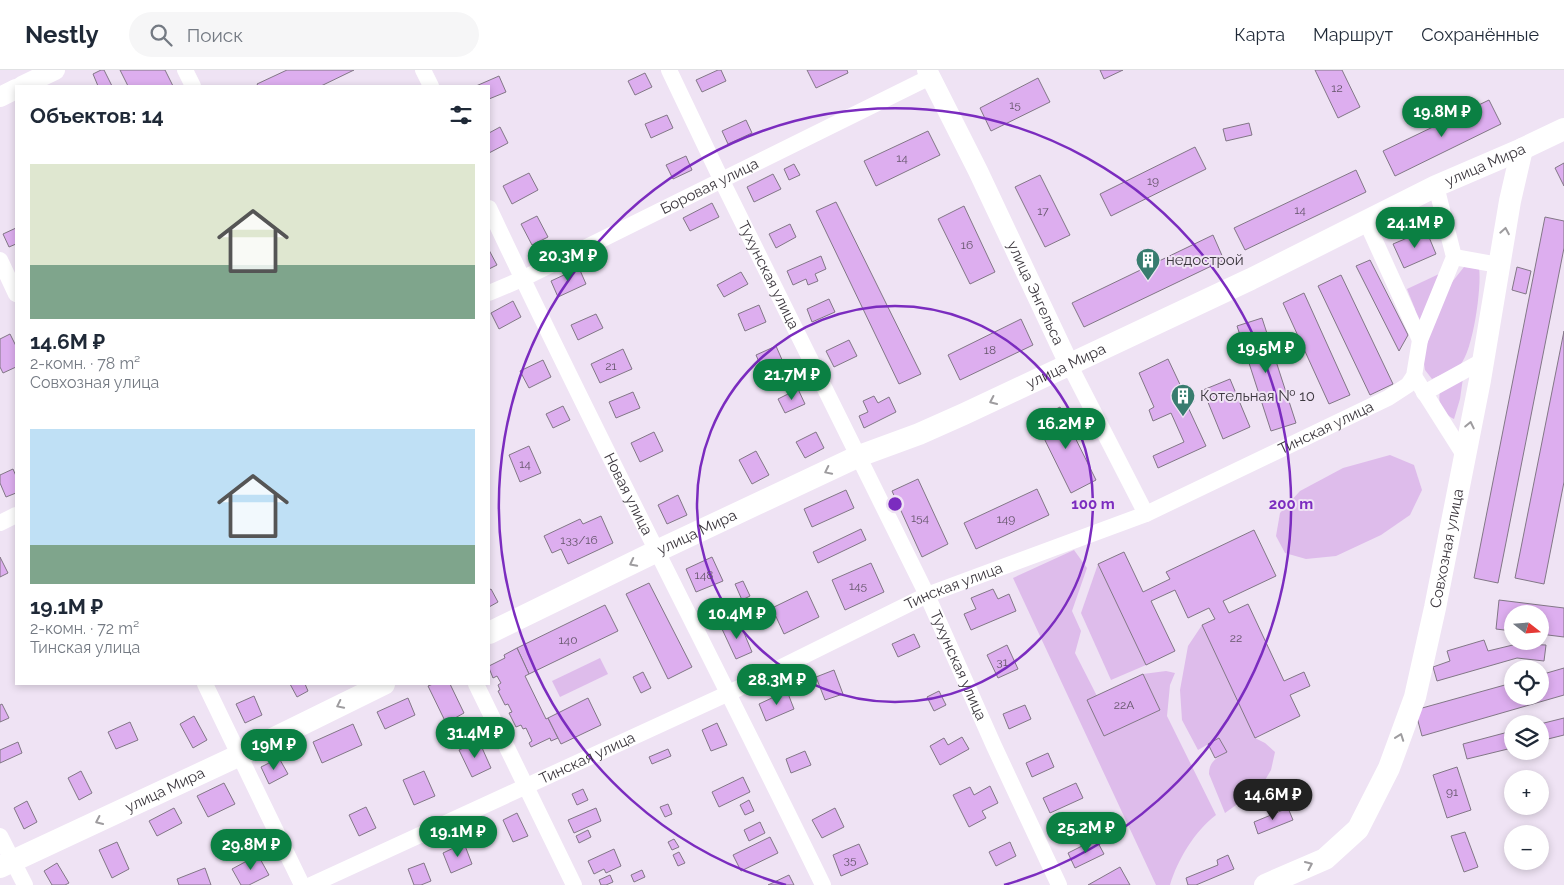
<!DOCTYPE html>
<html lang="ru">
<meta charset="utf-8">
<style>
body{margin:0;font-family:Raleway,sans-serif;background:#f6f6f7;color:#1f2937;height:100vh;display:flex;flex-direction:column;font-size:19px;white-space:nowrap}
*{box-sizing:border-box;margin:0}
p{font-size:16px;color:#747a83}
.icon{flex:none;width:28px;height:28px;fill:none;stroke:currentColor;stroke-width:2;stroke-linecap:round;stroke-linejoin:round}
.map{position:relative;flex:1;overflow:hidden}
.drawer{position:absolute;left:15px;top:15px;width:475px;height:600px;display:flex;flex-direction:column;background:#fff;border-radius:0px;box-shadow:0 2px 8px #0003}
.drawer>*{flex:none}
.needle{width:32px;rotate:107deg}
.controls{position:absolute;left:1504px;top:535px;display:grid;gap:10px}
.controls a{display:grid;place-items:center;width:45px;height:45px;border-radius:50%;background:#fff;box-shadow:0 2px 8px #0003;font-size:25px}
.price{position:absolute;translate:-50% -42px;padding:0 11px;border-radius:18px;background:#0b8043;color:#fff;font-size:16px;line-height:32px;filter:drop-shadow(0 1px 2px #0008)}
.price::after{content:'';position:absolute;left:50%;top:30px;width:15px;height:11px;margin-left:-8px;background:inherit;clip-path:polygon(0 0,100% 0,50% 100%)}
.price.on{background:#222;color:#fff}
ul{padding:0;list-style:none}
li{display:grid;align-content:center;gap:10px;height:265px;padding:0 15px}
li span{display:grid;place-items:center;height:155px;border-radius:0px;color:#555}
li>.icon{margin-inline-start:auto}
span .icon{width:90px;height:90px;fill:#fffc;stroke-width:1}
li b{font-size:21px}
h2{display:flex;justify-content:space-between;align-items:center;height:60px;padding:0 15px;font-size:21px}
header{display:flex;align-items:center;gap:30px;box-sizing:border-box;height:70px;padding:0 25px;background:#fff;border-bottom:1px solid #e0e1e3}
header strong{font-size:24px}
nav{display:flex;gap:28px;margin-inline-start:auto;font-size:18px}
.search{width:350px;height:45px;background:#f6f6f7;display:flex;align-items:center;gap:12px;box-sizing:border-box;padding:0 18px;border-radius:28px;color:#747a83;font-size:19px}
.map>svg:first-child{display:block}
</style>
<header>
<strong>Nestly</strong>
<div class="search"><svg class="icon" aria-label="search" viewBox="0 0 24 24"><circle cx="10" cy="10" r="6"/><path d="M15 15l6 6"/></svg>Поиск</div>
<nav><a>Карта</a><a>Маршрут</a><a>Сохранённые</a></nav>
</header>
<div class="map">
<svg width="1564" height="815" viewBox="0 0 1564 815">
<rect width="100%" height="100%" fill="#efe3f4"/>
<g fill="#debceb">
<path d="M 1464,197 L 1479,198 C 1482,216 1473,282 1460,295 C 1453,301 1440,305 1432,309 L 1425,300 L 1422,281 L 1445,221 Z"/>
<polygon points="1439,204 1418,260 1415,239 1407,219"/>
<path d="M 1463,308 L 1460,329 L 1454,349 C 1440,342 1438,335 1440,320 Z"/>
<polygon points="1390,385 1414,395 1422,420 1410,445 1381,465 1336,486 1306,489 1285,483 1276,466 1280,443 1300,421 1343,398"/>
<path d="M 1074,480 L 1087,498 L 1072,541 L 1081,561 L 1075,583 L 1097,626 L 1087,630 L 1104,666 L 1160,640 L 1143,604 L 1166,601 L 1175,603 L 1170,615 L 1167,646 L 1216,745 C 1194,762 1178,789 1170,815 L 1156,815 L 1013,508 Z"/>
<polygon points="1098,494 1146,595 1111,610 1081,543"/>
<path d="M 1202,555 L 1255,668 L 1265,673 L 1275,682 L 1271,700 L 1261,717 L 1225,743 L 1209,704 C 1209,691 1217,688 1227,682 L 1219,668 L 1198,680 L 1182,650 L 1180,620 L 1188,576 Z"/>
<polygon points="600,588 608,604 560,627 552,611"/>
</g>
<g fill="#ddaeef" stroke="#827786">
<polygon points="101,0 104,0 112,16 98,16 93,4"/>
<polygon points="120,0 165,0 173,16 128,16"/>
<polygon points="287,0 354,0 321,16 258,16 257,14"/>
<polygon points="718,0 721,0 726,11 702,22 696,10"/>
<polygon points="807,0 847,0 848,3 816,18"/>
<polygon points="1100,0 1123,0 1104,9"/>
<polygon points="1315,0 1342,0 1360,37 1338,48"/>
<polygon points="645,3 652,17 635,25 628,11"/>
<polygon points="499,6 506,22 489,29 489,16 476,16"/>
<polygon points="1038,8 1050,32 991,61 980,38"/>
<polygon points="1489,30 1501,54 1395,106 1383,81"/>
<polygon points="667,45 673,58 651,68 645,54"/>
<polygon points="746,50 752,63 728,74 722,61"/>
<polygon points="1249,53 1252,65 1226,71 1223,59"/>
<polygon points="500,57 508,73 489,83 489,63"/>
<polygon points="928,61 940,85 876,116 864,91"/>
<polygon points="1195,77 1206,99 1111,146 1100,124"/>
<polygon points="686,86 692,100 673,109 666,95"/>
<polygon points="1564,93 1564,116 1555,98"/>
<polygon points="794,94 800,105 789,110 784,99"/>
<polygon points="1356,100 1366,122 1245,180 1234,158"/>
<polygon points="529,103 538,120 512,134 503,116"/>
<polygon points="773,104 781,119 754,132 747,117"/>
<polygon points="1040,105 1070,165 1045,177 1015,117"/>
<polygon points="836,132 921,304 899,314 816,141"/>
<polygon points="712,133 719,147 690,161 683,148"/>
<polygon points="964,136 995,202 970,214 938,149"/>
<polygon points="537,146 548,167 532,175 521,154"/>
<polygon points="1545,147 1564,151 1564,178 1498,513 1474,508"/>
<polygon points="790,154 796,167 776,178 769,164"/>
<polygon points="16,158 16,174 9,177 3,164"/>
<polygon points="1426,160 1436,184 1404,198 1393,174"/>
<polygon points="1213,165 1224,190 1084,257 1072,233"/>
<polygon points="489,180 497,195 489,199"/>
<polygon points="821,186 826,199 815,204 818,211 808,215 806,209 793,215 787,201"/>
<polygon points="1370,190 1408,265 1399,281 1356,196"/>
<polygon points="1517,197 1531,201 1526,224 1512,220"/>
<polygon points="579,198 586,214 558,227 551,211"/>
<polygon points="741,202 748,214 724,227 717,215"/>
<polygon points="1341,205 1393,314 1370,325 1318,216"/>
<polygon points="1304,223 1350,325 1329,334 1283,233"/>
<polygon points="829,229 835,242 812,252 807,239"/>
<polygon points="513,231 521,247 499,259 491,243"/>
<polygon points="759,235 766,252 745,261 738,244"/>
<polygon points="596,244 603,258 578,270 571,255"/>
<polygon points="1262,248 1296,353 1271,361 1237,256"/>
<polygon points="1021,249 1033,275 960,310 948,285"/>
<polygon points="1564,261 1564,412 1544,514 1515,508"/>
<polygon points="10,264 16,276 16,297 3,303 0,297 0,269"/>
<polygon points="849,270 857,286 834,297 826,281"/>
<polygon points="776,276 783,292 763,301 756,285"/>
<polygon points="623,279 632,299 600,313 591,294"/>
<polygon points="1168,289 1184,323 1188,321 1194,332 1187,335 1206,376 1158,398 1153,386 1184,372 1171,343 1153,351 1149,340 1154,337 1139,303"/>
<polygon points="543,290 551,307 529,318 520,301"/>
<polygon points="1230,309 1250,357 1223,369 1203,320"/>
<polygon points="798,319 805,334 785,343 778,329"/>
<polygon points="633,322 640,338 616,348 609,332"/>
<polygon points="874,326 878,333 889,327 896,342 864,358 859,346 868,342 863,331"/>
<polygon points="563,336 570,350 553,358 546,344"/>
<polygon points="1060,337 1096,410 1071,423 1035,350"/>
<polygon points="654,362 663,381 640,392 631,373"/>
<polygon points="816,362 824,378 805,388 796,372"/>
<polygon points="529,376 541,403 520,412 509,385"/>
<polygon points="756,381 769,405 752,414 739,390"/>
<polygon points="13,399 16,406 16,423 6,427 0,413 0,405"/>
<polygon points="918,409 948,474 922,487 892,421"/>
<polygon points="1037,419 1049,445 976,479 964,453"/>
<polygon points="846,420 854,438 812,457 804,439"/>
<polygon points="678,425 687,445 667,454 658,435"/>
<polygon points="601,446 613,473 568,494 561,479 552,483 544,466 580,449 583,454"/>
<polygon points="861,459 866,470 818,493 813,482"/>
<polygon points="1254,460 1276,506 1223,531 1229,543 1248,534 1284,611 1304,602 1310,616 1290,625 1300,646 1255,668 1202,555 1215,549 1209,538 1188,548 1175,520 1151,531 1175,581 1146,595 1098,494 1124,482 1143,522 1170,509 1166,502"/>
<polygon points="0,487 8,503 0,507"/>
<polygon points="712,487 723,511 696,522 686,499"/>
<polygon points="871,493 884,522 845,540 832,510"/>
<polygon points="743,511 750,526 742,530 735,514"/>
<polygon points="649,513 692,597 668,609 626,524"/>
<polygon points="491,519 498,532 489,537 489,520"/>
<polygon points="993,519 998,529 1009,524 1016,541 971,560 964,544 976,539 971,528"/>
<polygon points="807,521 819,547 784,564 772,538"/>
<polygon points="1499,530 1564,538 1564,567 1540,564 1540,544 1512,544 1512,561 1496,559"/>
<polygon points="605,535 618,561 529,604 517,578"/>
<polygon points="739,551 752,582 736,589 722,559"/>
<polygon points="914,564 920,577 898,587 892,574"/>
<polygon points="1484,570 1488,581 1517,574 1546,575 1544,591 1517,588 1437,611 1433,597 1450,591 1447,581"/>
<polygon points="1007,575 1018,599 998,608 987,585"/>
<polygon points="517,578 529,604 525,606 546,649 548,648 558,668 551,671 550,668 531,677 529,673 532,671 526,658 523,659 521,655 516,657 509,643 512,642 508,634 505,635 498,621 500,620 498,615 501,613 497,606 493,608 489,598 489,596 505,588 504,585"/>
<polygon points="1564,598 1564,625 1422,666 1415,640 1512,613 1512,626 1540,626 1540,605"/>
<polygon points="834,600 843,624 825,630 816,607"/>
<polygon points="643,602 651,618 641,623 633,607"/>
<polygon points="1143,604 1160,640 1104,666 1087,630"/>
<polygon points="290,614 305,614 308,621 297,627"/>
<polygon points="433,614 450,614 464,643 446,653 428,616"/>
<polygon points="787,621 794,639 766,651 759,634"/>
<polygon points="939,621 946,635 934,641 927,627"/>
<polygon points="254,626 262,645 245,653 236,634"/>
<polygon points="408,628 415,645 385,659 377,642"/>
<polygon points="588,628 601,655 561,674 548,648"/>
<polygon points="2,634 9,648 0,652 0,635"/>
<polygon points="1025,635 1031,649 1009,659 1003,644"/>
<polygon points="194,646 207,670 193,678 180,654"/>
<polygon points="1564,648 1564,665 1540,671 1540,654"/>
<polygon points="130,652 138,670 116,679 108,662"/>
<polygon points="717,653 727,675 711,681 702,660"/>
<polygon points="353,654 362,675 322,693 313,672"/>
<polygon points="1512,661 1512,678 1467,689 1463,674"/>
<polygon points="962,667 969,679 940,695 930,676 944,668 948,675"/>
<polygon points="1219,668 1227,682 1215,688 1208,674"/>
<polygon points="479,671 491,698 472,707 459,680"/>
<polygon points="18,672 22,683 0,693 0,680"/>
<polygon points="668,679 671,686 652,694 649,687"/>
<polygon points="805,681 811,695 791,703 786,689"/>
<polygon points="1048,683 1054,697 1032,707 1026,693"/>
<polygon points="279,688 288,704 269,714 261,697"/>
<polygon points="1457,697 1471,740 1447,748 1433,705"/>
<polygon points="81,701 92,723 79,730 68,708"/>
<polygon points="424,701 435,726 414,735 403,710"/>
<polygon points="743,707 750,722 719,737 712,722"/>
<polygon points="224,713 235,734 208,747 197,726"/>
<polygon points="1076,713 1083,728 1050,743 1043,728"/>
<polygon points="990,716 998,733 982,741 986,748 969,757 953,725 970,717 974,725"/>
<polygon points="583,719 588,730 577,735 572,724"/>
<polygon points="749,730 754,741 745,745 740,735"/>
<polygon points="27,731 37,752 24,759 14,738"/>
<polygon points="668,734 672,744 665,747 660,737"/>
<polygon points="366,737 376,758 359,766 349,745"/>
<polygon points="174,738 182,753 157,766 149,751"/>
<polygon points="596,738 601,751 574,763 568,750"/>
<polygon points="835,738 844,757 822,768 812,750"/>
<polygon points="1288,738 1293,750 1258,764 1254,752"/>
<polygon points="517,743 528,766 513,772 503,750"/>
<polygon points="760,752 765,763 749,771 744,760"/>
<polygon points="588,760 591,767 579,773 576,766"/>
<polygon points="1465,762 1478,797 1464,802 1451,766"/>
<polygon points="770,767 778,783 741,801 733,785"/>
<polygon points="674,769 679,777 672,780 668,772"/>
<polygon points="1096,769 1104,784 1075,798 1068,783"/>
<polygon points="117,772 129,799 112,808 99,780"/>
<polygon points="1010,772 1016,786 996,796 989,782"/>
<polygon points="464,773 472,794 451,803 443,783"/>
<polygon points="859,774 868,794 841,806 833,785"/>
<polygon points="614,779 621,796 606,803 604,799 594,804 588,791"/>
<polygon points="679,782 685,793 678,796 673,785"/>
<polygon points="258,785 269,805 249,815 241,815 232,799"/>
<polygon points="1228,785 1234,799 1196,815 1188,815 1186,808 1218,795 1217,790"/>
<polygon points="57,793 69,813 65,815 52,815 44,801"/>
<polygon points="424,793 431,811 421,815 414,815 408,799"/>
<polygon points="1120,797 1130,815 1088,815"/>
<polygon points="205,798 211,815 179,815 177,809"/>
<polygon points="642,800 645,807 634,812 631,805"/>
<polygon points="610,805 613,812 606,815 601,815 599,810"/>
<polygon points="789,805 794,815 768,815"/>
</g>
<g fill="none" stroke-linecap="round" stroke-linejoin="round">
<g stroke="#fff" stroke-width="16">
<polyline points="185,0 193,16"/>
<polyline points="423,0 431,16"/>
<path id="s1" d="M 669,0 L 721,109 L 927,525 L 994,676 L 1059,815"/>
<path id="s2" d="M 489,138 C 596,366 713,589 823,815"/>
<polyline points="1366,151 1420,270"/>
<polyline points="1454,187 1499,195"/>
<polyline points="0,190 16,224"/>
<path id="s3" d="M 489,223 L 522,209 L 930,7"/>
<polyline points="1069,294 1146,444"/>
<polyline points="1414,306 1464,385"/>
<polyline points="1424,323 1484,290"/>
<polyline points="0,453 16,445"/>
<polyline points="205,614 302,815"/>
<polyline points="476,614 574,815"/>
<polyline points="0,766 25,815"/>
<path id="s4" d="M 311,815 L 729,623 L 927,525 L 1146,444 L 1388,328 L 1408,315 L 1414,306 L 1420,270 L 1454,187 L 1436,116"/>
</g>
<g stroke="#fff" stroke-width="20">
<path id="s5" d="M 927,0 L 978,101 L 1069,294"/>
<polyline points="22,16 55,0"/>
<polyline points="0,27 16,19"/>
</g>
<g stroke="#fff" stroke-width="22">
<path id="s6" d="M 489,563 L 657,481 L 859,386 L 919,364 L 964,344 L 1251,209 L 1436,116 L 1522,79 L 1564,59"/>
<path id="s7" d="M 0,797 L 240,685 L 384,614"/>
<path id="s8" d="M 1265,815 L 1325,789 L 1358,759 L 1389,698 L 1415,627 L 1435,538 L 1480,310 L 1510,131 L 1522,79"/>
</g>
</g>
<defs><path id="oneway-chevron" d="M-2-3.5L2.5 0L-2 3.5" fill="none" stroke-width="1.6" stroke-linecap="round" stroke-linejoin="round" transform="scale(1.25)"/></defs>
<g stroke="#9e9c9f">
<use href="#oneway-chevron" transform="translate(1505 161) rotate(-80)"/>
<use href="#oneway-chevron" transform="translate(993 331) rotate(155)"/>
<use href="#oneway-chevron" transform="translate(1470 355) rotate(-78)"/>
<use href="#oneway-chevron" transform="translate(828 401) rotate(154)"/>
<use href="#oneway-chevron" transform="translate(633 493) rotate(153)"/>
<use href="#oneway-chevron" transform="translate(340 635) rotate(154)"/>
<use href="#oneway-chevron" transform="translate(1400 667) rotate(-70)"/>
<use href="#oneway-chevron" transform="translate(99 751) rotate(155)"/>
<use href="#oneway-chevron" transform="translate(1309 795) rotate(-24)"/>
</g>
<g fill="none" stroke="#7b2cbf" stroke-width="2.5">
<circle cx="895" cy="434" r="198"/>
<path d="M786 815A396 396 0 1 1 1004 815"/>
</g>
<defs>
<symbol id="building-pin" viewBox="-11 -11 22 30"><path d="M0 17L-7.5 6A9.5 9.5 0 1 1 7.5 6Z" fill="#387c6f" stroke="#efe3f4"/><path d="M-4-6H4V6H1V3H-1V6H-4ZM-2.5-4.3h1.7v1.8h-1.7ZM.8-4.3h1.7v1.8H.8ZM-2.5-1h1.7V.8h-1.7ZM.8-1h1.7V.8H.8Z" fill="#fff"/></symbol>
</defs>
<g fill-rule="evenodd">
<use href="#building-pin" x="1134" y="176" width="28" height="38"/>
<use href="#building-pin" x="1169" y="312" width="28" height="38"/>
</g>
<g text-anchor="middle" stroke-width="4" stroke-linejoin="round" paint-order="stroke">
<g font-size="12" fill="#65566b">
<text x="1337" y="22">12</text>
<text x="1015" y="39">15</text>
<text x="902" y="92">14</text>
<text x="1153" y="115">19</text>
<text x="1300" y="144">14</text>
<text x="1043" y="145">17</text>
<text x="967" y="179">16</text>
<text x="990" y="284">18</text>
<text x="611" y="300">21</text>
<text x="525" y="398">14</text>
<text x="920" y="452">154</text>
<text x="1006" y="453">149</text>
<text x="579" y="474">133/16</text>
<text x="704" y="509">148</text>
<text x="858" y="520">145</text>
<text x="1236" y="572">22</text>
<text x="568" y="574">140</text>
<text x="1002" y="596">31</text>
<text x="1124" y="639">22А</text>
<text x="1452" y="726">91</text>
<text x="850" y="794">35</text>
</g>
<g font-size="15" fill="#3d383f" stroke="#efe3f4">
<text dy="5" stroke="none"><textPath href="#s6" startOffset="1101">улица Мира</textPath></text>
<text dy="5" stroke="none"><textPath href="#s3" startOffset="245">Боровая улица</textPath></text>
<text dy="5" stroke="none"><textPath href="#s1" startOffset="228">Тухунская улица</textPath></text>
<text dy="5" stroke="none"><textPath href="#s5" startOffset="248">улица Энгельса</textPath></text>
<text dy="5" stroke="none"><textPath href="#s6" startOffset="636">улица Мира</textPath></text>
<text dy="5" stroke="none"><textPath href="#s4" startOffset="1114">Тинская улица</textPath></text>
<text dy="5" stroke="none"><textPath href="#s2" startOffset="318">Новая улица</textPath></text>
<text dy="5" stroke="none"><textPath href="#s6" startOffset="231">улица Мира</textPath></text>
<text dy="5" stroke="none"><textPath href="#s8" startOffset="406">Совхозная улица</textPath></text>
<text dy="5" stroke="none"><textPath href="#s4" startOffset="709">Тинская улица</textPath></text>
<text dy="5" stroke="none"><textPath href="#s1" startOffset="662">Тухунская улица</textPath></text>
<text dy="5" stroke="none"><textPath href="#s4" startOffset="304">Тинская улица</textPath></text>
<text dy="5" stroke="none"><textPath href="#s7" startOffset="182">улица Мира</textPath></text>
</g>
<g font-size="15" fill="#3d383f" stroke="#efe3f4" text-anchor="start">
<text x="1166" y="195">недострой</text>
<text x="1200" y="331">Котельная № 10</text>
</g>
</g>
<circle cx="895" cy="434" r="8" fill="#7b2cbf" stroke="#efe3f4" stroke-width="2.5"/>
<g font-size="15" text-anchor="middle" font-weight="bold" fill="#7b2cbf" stroke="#efe3f4" stroke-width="4" stroke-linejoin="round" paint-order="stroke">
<text x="1093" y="439">100 m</text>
<text x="1291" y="439">200 m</text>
</g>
</svg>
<div class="controls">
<a><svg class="needle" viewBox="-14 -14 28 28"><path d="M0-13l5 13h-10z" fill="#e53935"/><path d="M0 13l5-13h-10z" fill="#747a83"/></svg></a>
<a><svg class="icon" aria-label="locate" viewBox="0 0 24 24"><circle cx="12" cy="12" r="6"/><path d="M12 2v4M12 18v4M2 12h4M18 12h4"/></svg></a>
<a><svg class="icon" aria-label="layers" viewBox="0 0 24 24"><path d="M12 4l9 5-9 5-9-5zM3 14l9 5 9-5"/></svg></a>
<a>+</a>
<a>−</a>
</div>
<b class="price" style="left:1442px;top:68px">19.8M ₽</b>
<b class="price" style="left:1415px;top:179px">24.1M ₽</b>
<b class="price" style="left:568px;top:212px">20.3M ₽</b>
<b class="price" style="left:1266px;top:304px">19.5M ₽</b>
<b class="price" style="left:792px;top:331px">21.7M ₽</b>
<b class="price" style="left:1066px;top:380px">16.2M ₽</b>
<b class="price" style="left:737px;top:570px">10.4M ₽</b>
<b class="price" style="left:777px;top:636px">28.3M ₽</b>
<b class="price" style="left:475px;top:689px">31.4M ₽</b>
<b class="price" style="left:274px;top:701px">19M ₽</b>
<b class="price on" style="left:1273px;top:751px">14.6M ₽</b>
<b class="price" style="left:1086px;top:784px">25.2M ₽</b>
<b class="price" style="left:458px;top:788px">19.1M ₽</b>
<b class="price" style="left:251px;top:801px">29.8M ₽</b>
<section class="drawer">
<h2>Объектов: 14<svg class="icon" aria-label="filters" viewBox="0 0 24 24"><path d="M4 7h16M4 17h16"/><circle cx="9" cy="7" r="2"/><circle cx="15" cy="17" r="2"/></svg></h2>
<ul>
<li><span style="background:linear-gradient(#dfe7d0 65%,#7fa58c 0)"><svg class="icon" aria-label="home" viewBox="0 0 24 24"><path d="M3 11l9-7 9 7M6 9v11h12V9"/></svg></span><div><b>14.6M ₽</b><p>2-комн. · 78 m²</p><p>Совхозная улица</p></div></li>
<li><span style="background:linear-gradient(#bfe0f5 75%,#7fa58c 0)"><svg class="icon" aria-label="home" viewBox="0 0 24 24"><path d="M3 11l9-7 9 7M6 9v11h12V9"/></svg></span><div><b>19.1M ₽</b><p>2-комн. · 72 m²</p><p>Тинская улица</p></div></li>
</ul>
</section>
</div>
